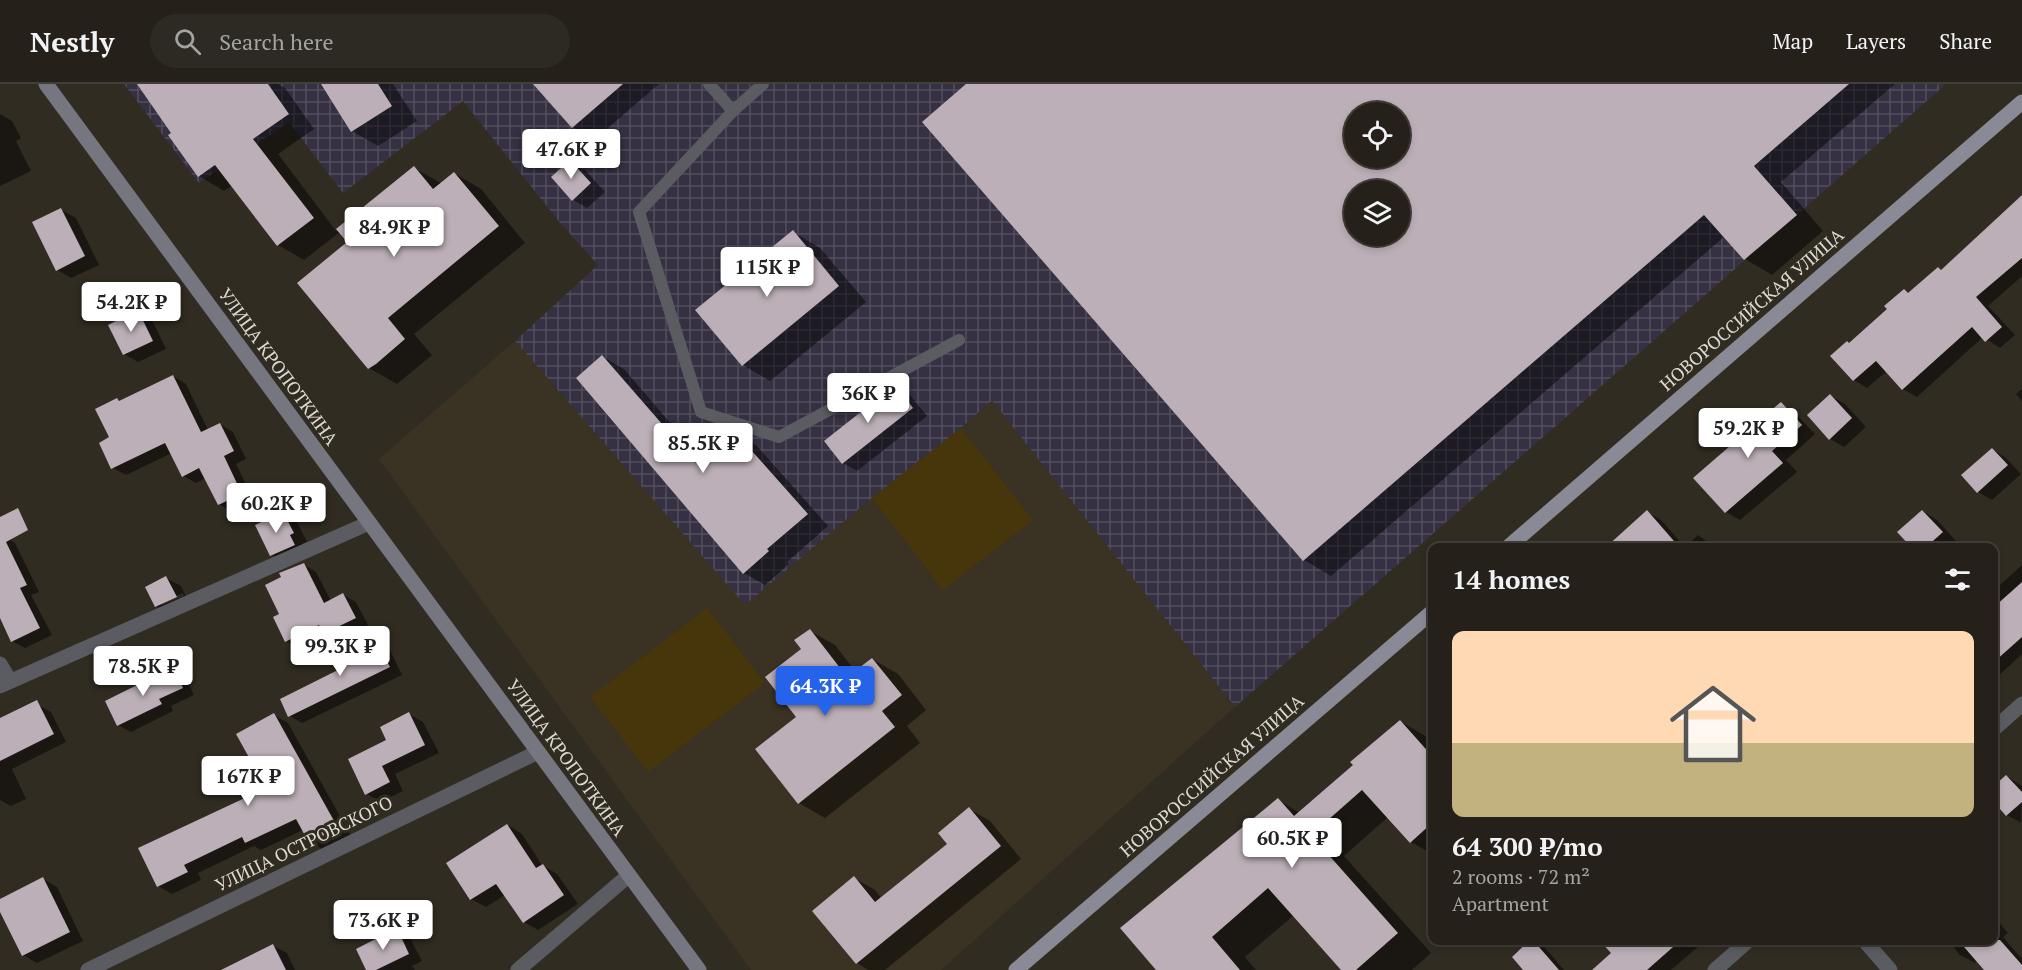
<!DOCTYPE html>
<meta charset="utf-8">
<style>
body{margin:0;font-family:"PT Serif",serif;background:#2d2923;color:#f1f3f6;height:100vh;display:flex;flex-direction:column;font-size:22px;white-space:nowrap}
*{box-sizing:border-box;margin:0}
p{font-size:20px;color:#a3a3a2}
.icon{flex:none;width:33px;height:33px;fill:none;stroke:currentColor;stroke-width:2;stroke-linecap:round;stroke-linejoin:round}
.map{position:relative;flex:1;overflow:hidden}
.details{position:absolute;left:1428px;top:459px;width:570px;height:402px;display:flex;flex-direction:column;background:#25211a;border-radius:12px;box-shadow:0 3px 9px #0003,0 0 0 2px #423e39}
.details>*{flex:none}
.fabs{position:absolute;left:1344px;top:18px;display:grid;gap:12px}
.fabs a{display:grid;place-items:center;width:66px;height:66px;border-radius:50%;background:#25211a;box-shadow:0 3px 9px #0003,0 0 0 2px #423e39;font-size:30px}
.price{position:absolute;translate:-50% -51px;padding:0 14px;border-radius:6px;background:#fff;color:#222;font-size:20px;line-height:39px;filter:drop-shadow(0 2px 3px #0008)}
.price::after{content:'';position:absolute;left:50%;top:36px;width:18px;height:14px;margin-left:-9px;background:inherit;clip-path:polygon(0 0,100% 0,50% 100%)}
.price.active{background:#2563eb;color:#fff}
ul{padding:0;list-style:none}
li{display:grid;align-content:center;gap:12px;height:318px;padding:0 24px}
li span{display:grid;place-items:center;height:186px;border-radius:12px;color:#555}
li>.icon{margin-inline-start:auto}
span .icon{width:108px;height:108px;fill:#fffc;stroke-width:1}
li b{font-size:26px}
h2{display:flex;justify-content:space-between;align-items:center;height:72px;padding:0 24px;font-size:26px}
header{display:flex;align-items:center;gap:36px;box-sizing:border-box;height:84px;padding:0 30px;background:#25211a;border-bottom:2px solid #423e39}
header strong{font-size:28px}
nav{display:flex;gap:33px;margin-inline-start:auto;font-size:21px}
.search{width:420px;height:54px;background:#2d2923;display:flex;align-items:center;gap:15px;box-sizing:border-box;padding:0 21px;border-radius:33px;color:#a3a3a2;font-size:22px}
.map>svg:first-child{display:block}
</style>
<header>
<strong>Nestly</strong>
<div class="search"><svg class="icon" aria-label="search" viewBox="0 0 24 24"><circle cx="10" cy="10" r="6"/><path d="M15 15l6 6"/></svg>Search here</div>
<nav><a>Map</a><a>Layers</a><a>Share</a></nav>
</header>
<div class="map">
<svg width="2022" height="886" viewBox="0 0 2022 886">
<defs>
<pattern id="industrial-grid" width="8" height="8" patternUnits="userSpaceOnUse" patternTransform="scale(1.5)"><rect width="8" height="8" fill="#363142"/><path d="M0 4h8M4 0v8" fill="none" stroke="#524e5c"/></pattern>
</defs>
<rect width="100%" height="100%" fill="#312c22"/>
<path fill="url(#industrial-grid)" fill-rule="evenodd" d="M 124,0 L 1946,0 L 1235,623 L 992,317 L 961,344 L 872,414 L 745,522 L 515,257 L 598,181 L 557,135 L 463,17 L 343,109 L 289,38 L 199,99 ZM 1354,28 L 1400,28 L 1400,74 L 1354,74 ZM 1354,106 L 1400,106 L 1400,152 L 1354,152 Z"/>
<polygon fill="#3a3222" points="515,257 745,521 872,414 961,344 992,317 1235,623 941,886 751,886 379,375"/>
<g fill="#47360b">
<polygon points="961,344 1033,436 943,506 872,414"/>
<polygon points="707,524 765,599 648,688 590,613"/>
</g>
<g fill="#0007" fill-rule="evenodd">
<polygon points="139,0 278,0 285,4 314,45 278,70 336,147 414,84 441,99 454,89 481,105 525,159 414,250 432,271 397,300 369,284 350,158 340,148 304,176 278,161 233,101 224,107 199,92 173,49"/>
<polygon points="322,0 393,0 417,37 378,62 352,47"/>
<polygon points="535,0 659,0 594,56 573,43"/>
<path d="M 968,0 L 1895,0 L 1781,98 L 1823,147 L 1772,191 L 1745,175 L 1725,152 L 1331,492 L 1304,476 ZM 1354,28 L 1400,28 L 1400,74 L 1354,74 ZM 1354,106 L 1400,106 L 1400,152 L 1354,152 Z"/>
<polygon points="0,30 12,37 21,54 16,57 31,87 0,102"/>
<polygon points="571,78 585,86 605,108 587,124 572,115"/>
<polygon points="2022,119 2022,192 1988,222 2015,251 2000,264 1983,253 1917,313 1903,305 1887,287 1867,304 1854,296 1850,260"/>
<polygon points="61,126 76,134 99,181 71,194 57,186"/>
<polygon points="793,148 820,164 866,218 770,297 743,281"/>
<polygon points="138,227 152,236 166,265 138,278 124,270"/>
<polygon points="603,273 624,285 702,376 735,349 757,362 828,442 787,478 789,480 765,501 744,489"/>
<polygon points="173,292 186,300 208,346 220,340 233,348 246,375 236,380 254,417 232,428 219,420 206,394 196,399 183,392 172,369 126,391 113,384 111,354 121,318"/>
<polygon points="895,303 910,311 927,332 857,387 843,379 826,358"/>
<polygon points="2022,305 2022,317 2016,310"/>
<polygon points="1831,312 1845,320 1866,343 1844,363 1830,355"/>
<polygon points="1781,320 1795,329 1815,350 1786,376 1797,388 1740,436 1726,428"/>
<polygon points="1992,365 2006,374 2021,390 1992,416 1978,408"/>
<polygon points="1923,427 1937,436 1956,457 1949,464 1914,464"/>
<polygon points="1647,428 1661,436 1685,463 1698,451 1716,464 1607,464"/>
<polygon points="283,429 297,438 307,458 303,459 308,469 286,479 272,471"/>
<polygon points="3,451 15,459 39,508 31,511 52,551 25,564 12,557 0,531 0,453"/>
<polygon points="303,480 316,488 331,517 343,511 356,518 368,541 337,556 327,550 299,564 286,557 281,530"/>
<polygon points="2022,481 2022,570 1994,596 1994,498 1998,503"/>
<path d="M 166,494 L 181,502 L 190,521 L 170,530 L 156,522 ZM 183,509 L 184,512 L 162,521 L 162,518 Z"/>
<polygon points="810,547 835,561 856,588 872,575 898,590 926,626 907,642 920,659 825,734 799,719 798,633 804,565"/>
<polygon points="373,550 386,558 402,591 302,639 290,632 362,576"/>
<polygon points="173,585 185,592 194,611 171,622 173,627 131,648 118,641"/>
<polygon points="38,621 51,628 66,658 12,685 26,715 11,722 0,716 0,639"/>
<polygon points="409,630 423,638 439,669 395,690 403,707 381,718 367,710 388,657"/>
<polygon points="274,631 288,639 351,752 325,767 310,758 303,746 261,766 254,762 198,789 201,796 172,810 158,802 268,705"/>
<polygon points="1400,637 1432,656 1432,770 1411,758 1388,733 1344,772 1431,869 1412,886 1343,886 1294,831 1245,873 1256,886 1158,886 1278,716 1300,729 1355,681"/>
<polygon points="2006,692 2022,702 2021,739 2007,731 1994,716 1994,704"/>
<polygon points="969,725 990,737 1021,775 885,886 868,886 857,879 854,794 875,806 882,815 949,760"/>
<polygon points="508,741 522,750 542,781 557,790 578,820 538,846 524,838 505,811 486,823 471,815"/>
<polygon points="43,795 57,803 83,857 37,879 23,871 0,825 0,816"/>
<polygon points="1994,833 2008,849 2003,853 2022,875 2022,886 1987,886 1978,876 1975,879 1960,871 1948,856 1994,856"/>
<polygon points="397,846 410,854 422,877 412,882 415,886 368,886"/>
<polygon points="1618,856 1696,856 1700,861 1671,886 1594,886 1613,870"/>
<polygon points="1532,857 1546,865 1564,886 1525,886"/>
<polygon points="273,862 287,869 295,886 224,886"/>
</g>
<g fill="#bcafb7" fill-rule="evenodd">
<polygon points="137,0 268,0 289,30 253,55 314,134 277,162 215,81 198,93 168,51 171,49"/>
<polygon points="321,0 378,0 392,22 351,48"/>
<polygon points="533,0 623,0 572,44"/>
<path d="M 966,0 L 1849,0 L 1754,82 L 1797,131 L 1744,176 L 1704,131 L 1303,477 L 922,38 ZM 1354,28 L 1400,28 L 1400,74 L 1354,74 ZM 1354,106 L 1400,106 L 1400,152 L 1354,152 Z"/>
<polygon points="570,76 591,99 572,117 551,93"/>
<polygon points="414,82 433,105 454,88 499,142 388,234 405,255 376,280 368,285 297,199 347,158 336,145"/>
<polygon points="2022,111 2022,174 1976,213 2002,243 1985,258 1972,243 1902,306 1876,277 1853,297 1830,272 1847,257 1849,259 1887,225 1884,222 1904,205 1908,209 1938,183 1941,186"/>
<polygon points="61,124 85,172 56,187 32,138"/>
<polygon points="793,146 839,202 742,282 695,226"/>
<polygon points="138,226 153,257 123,271 108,241"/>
<polygon points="602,271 696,379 733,347 735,348 808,430 767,465 769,467 743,490 576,294"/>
<polygon points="173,291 201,348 220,339 234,367 224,372 242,410 218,421 199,384 182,393 165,359 111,385 99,359 109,353 95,325 117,314 119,317"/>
<polygon points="895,301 913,324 842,380 824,357"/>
<polygon points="1830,310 1852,334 1829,356 1807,331"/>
<polygon points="1781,318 1802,341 1772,367 1783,379 1725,429 1693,394"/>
<polygon points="1992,364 2008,381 1977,409 1961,391"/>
<polygon points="18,424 28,446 6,458 27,501 20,504 40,544 11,558 0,534 0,433"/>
<polygon points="1647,426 1680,464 1605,464"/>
<polygon points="1922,426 1943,448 1925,464 1912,464 1897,448"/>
<polygon points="283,428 294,449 290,451 295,461 270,472 255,441"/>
<polygon points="304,479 324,519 343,509 356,534 323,550 319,541 285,558 273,533 279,530 265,501 281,493 279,489"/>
<polygon points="166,492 177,513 155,523 145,503"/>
<polygon points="2022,498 2022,553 1994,578 1994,523"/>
<polygon points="810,545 847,593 872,574 902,611 882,627 895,643 798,720 755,665 796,633 765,593 801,565 794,556"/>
<polygon points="373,549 390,583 288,633 280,615 360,575 351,559"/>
<polygon points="173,583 183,604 159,615 162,620 117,642 105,617"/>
<polygon points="37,616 54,650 0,677 0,634"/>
<polygon points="409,628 425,661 382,682 390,698 365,711 348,675 386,656 380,643"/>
<polygon points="274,629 338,744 309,759 296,735 245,759 242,753 184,781 188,788 157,803 138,764 266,704 236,650"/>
<polygon points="1400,636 1432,672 1432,739 1410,759 1362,706 1311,751 1398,849 1356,886 1341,886 1268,804 1212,853 1240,886 1156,886 1120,844 1278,714 1294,732 1353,681 1350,678"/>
<polygon points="2006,691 2022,708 2022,718 2006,732 1994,718 1994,702"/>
<polygon points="969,723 1001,762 856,880 812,827 854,792 875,818 947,760 938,749"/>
<polygon points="507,740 536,784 543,780 564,811 523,839 496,800 470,816 446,779"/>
<polygon points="43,793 70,848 22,872 0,828 0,815"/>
<polygon points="397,844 409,870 376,886 366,886 356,865"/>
<polygon points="1530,856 1533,856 1559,886 1523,886 1512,873"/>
<polygon points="1599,856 1681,856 1647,886 1592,886 1611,869"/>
<polygon points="1958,856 2000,856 2022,881 2022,886 1984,886"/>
<polygon points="273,860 286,886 221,886"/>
</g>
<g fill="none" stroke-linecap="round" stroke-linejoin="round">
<g stroke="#5b5c62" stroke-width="12">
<polyline points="709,0 733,27 639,128 701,328 779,353 959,256"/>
<polyline points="733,27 763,0"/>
</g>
<g stroke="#5b5c62" stroke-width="15">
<polyline points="0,580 10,597"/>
<polyline points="0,602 369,439"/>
<polyline points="1994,645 2022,620"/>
<polyline points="1864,856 1890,886"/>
<polyline points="88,886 538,668"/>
<polyline points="518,886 628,792"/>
<polyline points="1715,886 1749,856"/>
</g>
<polyline stroke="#75767f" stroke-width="15" points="46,0 699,886"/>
<g stroke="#898a95" stroke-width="15">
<polyline points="1507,464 2022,18"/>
<polyline points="1016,886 1432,528"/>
</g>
</g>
<g text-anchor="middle" stroke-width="6" stroke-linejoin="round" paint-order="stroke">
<g font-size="18" fill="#dcd9d2" stroke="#312c22">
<text transform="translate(1752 226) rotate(-41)" y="6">НОВОРОССИЙСКАЯ УЛИЦА</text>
<text transform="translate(278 283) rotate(54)" y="6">УЛИЦА КРОПОТКИНА</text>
<text transform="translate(566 674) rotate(54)" y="6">УЛИЦА КРОПОТКИНА</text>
<text transform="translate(1212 692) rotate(-41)" y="6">НОВОРОССИЙСКАЯ УЛИЦА</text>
<text transform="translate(304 760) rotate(-26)" y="6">УЛИЦА ОСТРОВСКОГО</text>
</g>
</g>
</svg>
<div class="fabs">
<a><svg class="icon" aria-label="locate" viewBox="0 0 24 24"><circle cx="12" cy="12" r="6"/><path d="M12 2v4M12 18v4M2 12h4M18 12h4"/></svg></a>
<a><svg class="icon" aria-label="layers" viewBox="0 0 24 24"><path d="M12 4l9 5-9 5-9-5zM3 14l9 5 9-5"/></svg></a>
</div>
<b class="price" style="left:571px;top:96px">47.6K ₽</b>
<b class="price" style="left:394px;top:174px">84.9K ₽</b>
<b class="price" style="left:767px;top:214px">115K ₽</b>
<b class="price" style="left:131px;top:249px">54.2K ₽</b>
<b class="price" style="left:868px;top:340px">36K ₽</b>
<b class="price" style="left:1748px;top:375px">59.2K ₽</b>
<b class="price" style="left:703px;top:390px">85.5K ₽</b>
<b class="price" style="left:276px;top:450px">60.2K ₽</b>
<b class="price" style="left:340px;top:593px">99.3K ₽</b>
<b class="price" style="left:143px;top:613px">78.5K ₽</b>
<b class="price active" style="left:825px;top:633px">64.3K ₽</b>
<b class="price" style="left:248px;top:723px">167K ₽</b>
<b class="price" style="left:1292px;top:785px">60.5K ₽</b>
<b class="price" style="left:383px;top:867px">73.6K ₽</b>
<section class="details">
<h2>14 homes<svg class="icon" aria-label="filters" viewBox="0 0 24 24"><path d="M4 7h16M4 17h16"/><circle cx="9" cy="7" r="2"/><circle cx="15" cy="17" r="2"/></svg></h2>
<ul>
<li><span style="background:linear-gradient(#ffd9b3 60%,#c2b280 0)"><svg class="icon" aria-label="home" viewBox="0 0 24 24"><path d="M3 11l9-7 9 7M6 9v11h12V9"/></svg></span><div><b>64 300 ₽/mo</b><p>2 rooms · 72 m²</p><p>Apartment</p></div></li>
</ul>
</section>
</div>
